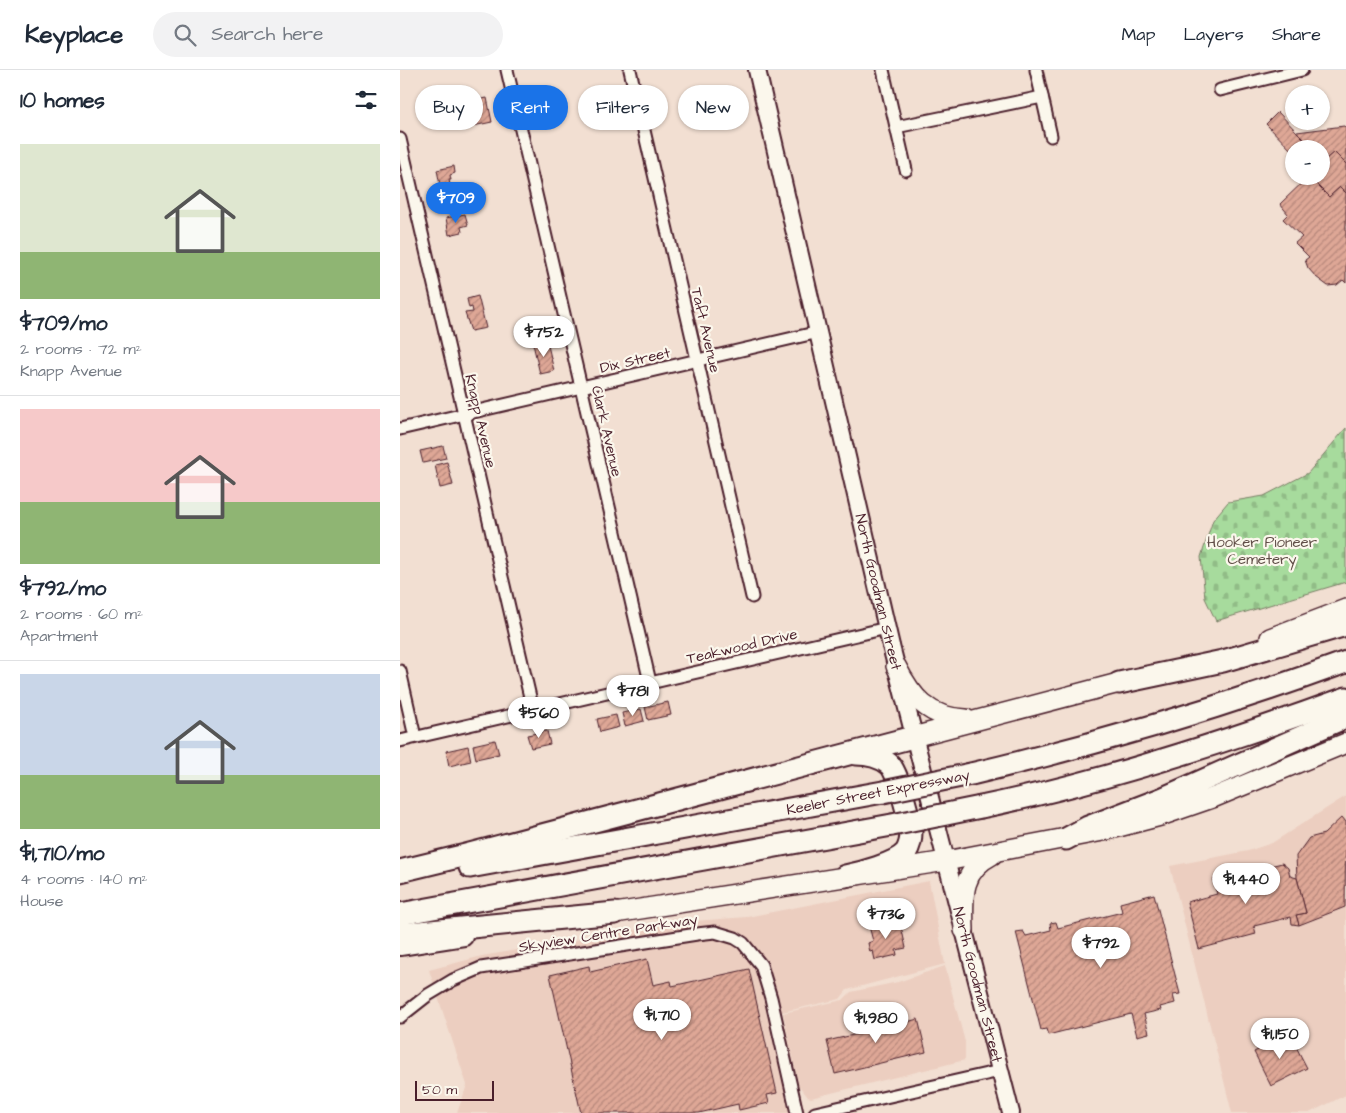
<!DOCTYPE html>
<meta charset="utf-8">
<style>
body{margin:0;font-family:"Architects Daughter",sans-serif;background:#f2f2f3;color:#1f2937;height:100vh;display:flex;flex-direction:column;font-size:19px;white-space:nowrap}
*{box-sizing:border-box;margin:0}
p{font-size:16px;color:#747a83}
.icon{flex:none;width:28px;height:28px;fill:none;stroke:currentColor;stroke-width:2;stroke-linecap:round;stroke-linejoin:round}
.map{position:relative;flex:1;overflow:hidden}
.panel{display:flex;flex-direction:column;background:#fff;width:400px}
.panel>*{flex:none}
.banner{position:absolute;left:15px;top:15px;width:475px;height:45px;display:flex;gap:10px}
.tools{position:absolute;left:885px;top:15px;display:grid;gap:10px}
.tools a{display:grid;place-items:center;width:45px;height:45px;border-radius:50%;background:#fff;box-shadow:0 1px 4px #0004;font-size:25px}
.scale{position:absolute;left:15px;bottom:12px;width:79px;box-sizing:border-box;padding-left:5px;border:2px solid #4a1f2b;border-top:0;font-size:14px;line-height:18px;white-space:nowrap;color:#4a1f2b;-webkit-text-stroke:4px #fbf7ec;paint-order:stroke}
.price{position:absolute;translate:-50% -42px;padding:0 11px;border-radius:18px;background:#fff;color:#222;font-size:16px;line-height:32px;filter:drop-shadow(0 1px 2px #0008)}
.price::after{content:'';position:absolute;left:50%;top:30px;width:15px;height:11px;margin-left:-8px;background:inherit;clip-path:polygon(0 0,100% 0,50% 100%)}
.price.active{background:#1a73e8;color:#fff}
ul{padding:0;list-style:none}
li{display:grid;align-content:center;gap:10px;height:265px;padding:0 20px}
li+li{border-top:1px solid #e0e1e3}
li span{display:grid;place-items:center;height:155px;border-radius:0px;color:#555}
li>.icon{margin-inline-start:auto}
span .icon{width:90px;height:90px;fill:#fffc;stroke-width:1}
li b{font-size:21px}
h2{display:flex;justify-content:space-between;align-items:center;height:60px;padding:0 20px;font-size:21px}
.pill{padding:0 18px;border-radius:22px;background:#fff;box-shadow:0 1px 4px #0004;font-size:18px;line-height:45px}
.pill.active{background:#1a73e8;color:#fff}
header{display:flex;align-items:center;gap:30px;box-sizing:border-box;height:70px;padding:0 25px;background:#fff;border-bottom:1px solid #e0e1e3}
header strong{font-size:24px}
nav{display:flex;gap:28px;margin-inline-start:auto;font-size:18px}
.search{width:350px;height:45px;background:#f2f2f3;display:flex;align-items:center;gap:12px;box-sizing:border-box;padding:0 18px;border-radius:28px;color:#747a83;font-size:19px}
main{display:flex;flex:1;min-height:0}
.map>svg:first-child{display:block}
</style>
<header>
<strong>Keyplace</strong>
<div class="search"><svg class="icon" aria-label="search" viewBox="0 0 24 24"><circle cx="10" cy="10" r="6"/><path d="M15 15l6 6"/></svg>Search here</div>
<nav><a>Map</a><a>Layers</a><a>Share</a></nav>
</header>
<main>
<section class="panel">
<h2>10 homes<svg class="icon" aria-label="filters" viewBox="0 0 24 24"><path d="M4 7h16M4 17h16"/><circle cx="9" cy="7" r="2"/><circle cx="15" cy="17" r="2"/></svg></h2>
<ul>
<li><span style="background:linear-gradient(#dfe7d0 70%,#8fb573 0)"><svg class="icon" aria-label="home" viewBox="0 0 24 24"><path d="M3 11l9-7 9 7M6 9v11h12V9"/></svg></span><div><b>$709/mo</b><p>2 rooms · 72 m²</p><p>Knapp Avenue</p></div></li>
<li><span style="background:linear-gradient(#f6c9c9 60%,#8fb573 0)"><svg class="icon" aria-label="home" viewBox="0 0 24 24"><path d="M3 11l9-7 9 7M6 9v11h12V9"/></svg></span><div><b>$792/mo</b><p>2 rooms · 60 m²</p><p>Apartment</p></div></li>
<li><span style="background:linear-gradient(#c9d6e8 65%,#8fb573 0)"><svg class="icon" aria-label="home" viewBox="0 0 24 24"><path d="M3 11l9-7 9 7M6 9v11h12V9"/></svg></span><div><b>$1,710/mo</b><p>4 rooms · 140 m²</p><p>House</p></div></li>
</ul>
</section>
<div class="map">
<svg width="946" height="1043" viewBox="0 0 946 1043">
<defs>
<pattern id="cemetery-stones" width="16" height="16" patternUnits="userSpaceOnUse" patternTransform="scale(1.25)"><rect width="16" height="16" fill="#a7db9d"/><path d="M2 7V4a2 2 0 0 1 4 0v3zM10 15v-3a2 2 0 0 1 4 0v3z" fill="#91bc87"/></pattern>
<pattern id="building-hatch" width="6" height="6" patternUnits="userSpaceOnUse" patternTransform="scale(1.25)"><rect width="6" height="6" fill="#dea796"/><path d="M-1 1l2-2M0 6l6-6M5 7l2-2" fill="none" stroke="#b6877b"/></pattern>
</defs>
<rect width="100%" height="100%" fill="#f2dfd2"/>
<filter id="ink" filterUnits="userSpaceOnUse"><feTurbulence type="fractalNoise" baseFrequency=".02" numOctaves="2"/><feDisplacementMap in="SourceGraphic" scale="10" xChannelSelector="R" yChannelSelector="G"/><feConvolveMatrix kernelMatrix="1 2 1 2 8 2 1 2 1" color-interpolation-filters="sRGB"/></filter>
<g filter="url(#ink)">
<g fill="#eccec0">
<polygon points="946,726 946,1025 909,1043 832,1043 770,796 848,781 872,773"/>
<polygon points="529,811 545,894 447,920 440,929 382,942 405,1043 57,1043 67,1015 29,900 82,886 281,852 347,847"/>
<polygon points="545,896 565,972 565,990 411,1028 408,1027 399,1016 383,943 443,930 451,922 498,912"/>
</g>
<polygon fill="url(#cemetery-stones)" stroke="#787d64" points="946,358 946,512 816,551 805,528 801,487 813,450 828,432 864,426 908,403"/>
<g fill="url(#building-hatch)" stroke="#4a1f2b">
<polygon points="87,28 92,52 73,56 67,32"/>
<polygon points="878,42 897,62 914,79 894,79 894,83 866,54"/>
<polygon points="944,56 946,58 946,94 934,82 925,90 921,86 921,79 914,79 897,62"/>
<polygon points="934,82 946,94 946,123 940,117 929,127 916,114 920,110 916,106 921,106 921,86 925,90"/>
<polygon points="54,96 55,103 50,105 51,110 49,110 54,133 41,136 37,116 40,115 37,100"/>
<polygon points="909,106 916,106 920,110 916,114 929,127 940,117 946,123 946,213 943,210 937,215 928,216 916,207 908,198 905,190 909,187 895,173 902,167 883,149 888,144 880,134"/>
<polygon points="65,144 68,155 61,157 62,162 49,165 46,148"/>
<polygon points="78,226 86,258 71,261 65,243 73,242 72,237 69,238 67,229"/>
<polygon points="147,271 154,301 140,304 133,274"/>
<polygon points="43,376 46,388 23,393 20,381"/>
<polygon points="47,392 53,415 40,418 35,395"/>
<polygon points="268,632 271,645 248,650 245,637"/>
<polygon points="241,639 244,651 225,656 222,643"/>
<polygon points="216,645 219,657 200,662 197,649"/>
<polygon points="147,661 150,674 131,678 127,665"/>
<polygon points="95,670 99,684 76,689 73,675"/>
<polygon points="68,676 71,691 49,696 46,681"/>
<polygon points="942,747 946,752 945,837 899,855 896,845 906,843 897,808 896,786 909,768 924,764"/>
<polygon points="882,793 888,798 890,806 897,808 906,843 896,845 899,855 892,854 891,847 854,856 856,864 799,879 787,832 817,824 813,810"/>
<polygon points="754,824 780,924 773,925 775,933 760,937 761,940 744,944 749,963 737,966 731,944 648,965 646,959 641,960 616,862 623,861 626,866 651,860 650,853 656,852 658,858 722,842 720,833"/>
<polygon points="490,851 490,855 500,852 506,878 496,880 497,885 475,890 473,881 470,882 468,873 473,871 469,856"/>
<polygon points="247,889 253,915 271,911 272,916 349,899 377,1023 367,1025 369,1033 339,1040 338,1034 299,1043 181,1043 150,905 189,896 190,902"/>
<polygon points="474,937 480,959 518,949 526,982 435,1004 427,971 462,963 457,941"/>
<polygon points="889,963 907,998 871,1016 854,982"/>
</g>
<g fill="none" stroke-linecap="round" stroke-linejoin="round">
<defs>
<g id="street">
<polyline points="107,0 250,612"/>
<polyline points="230,0 352,527"/>
<polyline points="483,0 506,100"/>
<polyline points="636,0 651,66"/>
<polyline points="820,20 902,0"/>
<polyline points="496,57 642,27"/>
<polyline points="0,69 133,640"/>
<polyline points="0,359 419,262"/>
<polyline points="0,601 15,667"/>
<polyline points="0,671 487,558"/>
<polyline points="0,947 28,925 53,910 81,898 297,864 315,862 335,868 343,873 361,895 371,928 397,1043"/>
<polyline points="415,1043 600,1001"/>
</g>
<g id="secondary">
<path id="s1" d="M 357,0 L 491,576 L 611,1043"/>
<polyline points="0,877 64,867"/>
</g>
<g id="primary">
<polyline points="870,568 946,539"/>
<path d="M 496,596 C 512,628 529,648 566,649"/>
<polyline points="513,667 734,609"/>
<polyline points="215,843 546,791 703,761 760,746 815,727 946,673"/>
<path d="M 564,860 C 563,828 560,801 592,785"/>
</g>
<g id="highway">
<polyline points="719,613 823,591 946,555"/>
<path d="M 571,704 C 698,674 823,637 946,592"/>
<path d="M 581,737 C 703,712 829,671 946,628"/>
<polyline points="666,769 688,757 761,729 946,647"/>
<polyline points="70,797 483,722"/>
<polyline points="0,801 66,785 513,667"/>
<path d="M 445,806 C 460,803 496,794 506,782 C 509,777 511,769 511,763 C 510,750 498,702 489,694 C 479,686 468,684 456,684"/>
<polyline points="0,844 492,755"/>
<polyline points="0,864 215,843"/>
</g>
</defs>
<use href="#street" stroke="#4a1f2b" stroke-width="15"/>
<use href="#secondary" stroke="#4a1f2b" stroke-width="20"/>
<use href="#primary" stroke="#4a1f2b" stroke-width="22"/>
<use href="#highway" stroke="#4a1f2b" stroke-width="25"/>
<use href="#street" stroke="#fbf7ec" stroke-width="11"/>
<use href="#secondary" stroke="#fbf7ec" stroke-width="16"/>
<use href="#primary" stroke="#fbf7ec" stroke-width="19"/>
<use href="#highway" stroke="#fbf7ec" stroke-width="21"/>
<defs>
<g id="highway-bridge">
<polyline points="483,722 571,704"/>
<polyline points="492,755 581,737"/>
</g>
</defs>
<use href="#highway-bridge" stroke="#4a1f2b" stroke-width="25" stroke-linecap="butt"/>
<use href="#highway-bridge" stroke="#fbf7ec" stroke-width="21"/>
</g>
</g>
<g text-anchor="middle" stroke-width="4.5" stroke-linejoin="round" paint-order="stroke">
<g font-size="15" fill="#4a1f2b" stroke="#fbf7ec">
<text transform="translate(306 260) rotate(77)" y="5">Taft Avenue</text>
<text transform="translate(235 290) rotate(-13)" y="5">Dix Street</text>
<text transform="translate(81 351) rotate(77)" y="5">Knapp Avenue</text>
<text transform="translate(207 361) rotate(77)" y="5">Clark Avenue</text>
<text dy="5" stroke="none"><textPath href="#s1" startOffset="536">North Goodman Street</textPath></text>
<text transform="translate(342 576) rotate(-13)" y="5">Teakwood Drive</text>
<text transform="translate(478 722) rotate(-11)" y="5">Keeler Street Expressway</text>
<text transform="translate(208 863) rotate(-9)" y="5">Skyview Centre Parkway</text>
<text dy="5" stroke="none"><textPath href="#s1" startOffset="941">North Goodman Street</textPath></text>
</g>
<g font-size="15" fill="#614e48" stroke="#fbf7ec">
<text x="862" y="477">Hooker Pioneer<tspan x="862" dy="17">Cemetery</tspan></text>
</g>
</g>
</svg>
<div class="tools">
<a>+</a>
<a>−</a>
</div>
<div class="scale">50 m</div>
<b class="price active" style="left:56px;top:154px">$709</b>
<b class="price" style="left:144px;top:288px">$752</b>
<b class="price" style="left:233px;top:647px">$781</b>
<b class="price" style="left:139px;top:669px">$560</b>
<b class="price" style="left:846px;top:835px">$1,440</b>
<b class="price" style="left:486px;top:870px">$736</b>
<b class="price" style="left:701px;top:899px">$792</b>
<b class="price" style="left:262px;top:971px">$1,710</b>
<b class="price" style="left:476px;top:974px">$1,980</b>
<b class="price" style="left:880px;top:990px">$1,150</b>
<div class="banner">
<a class="pill">Buy</a>
<a class="pill active">Rent</a>
<a class="pill">Filters</a>
<a class="pill">New</a>
</div>
</div>
</main>
